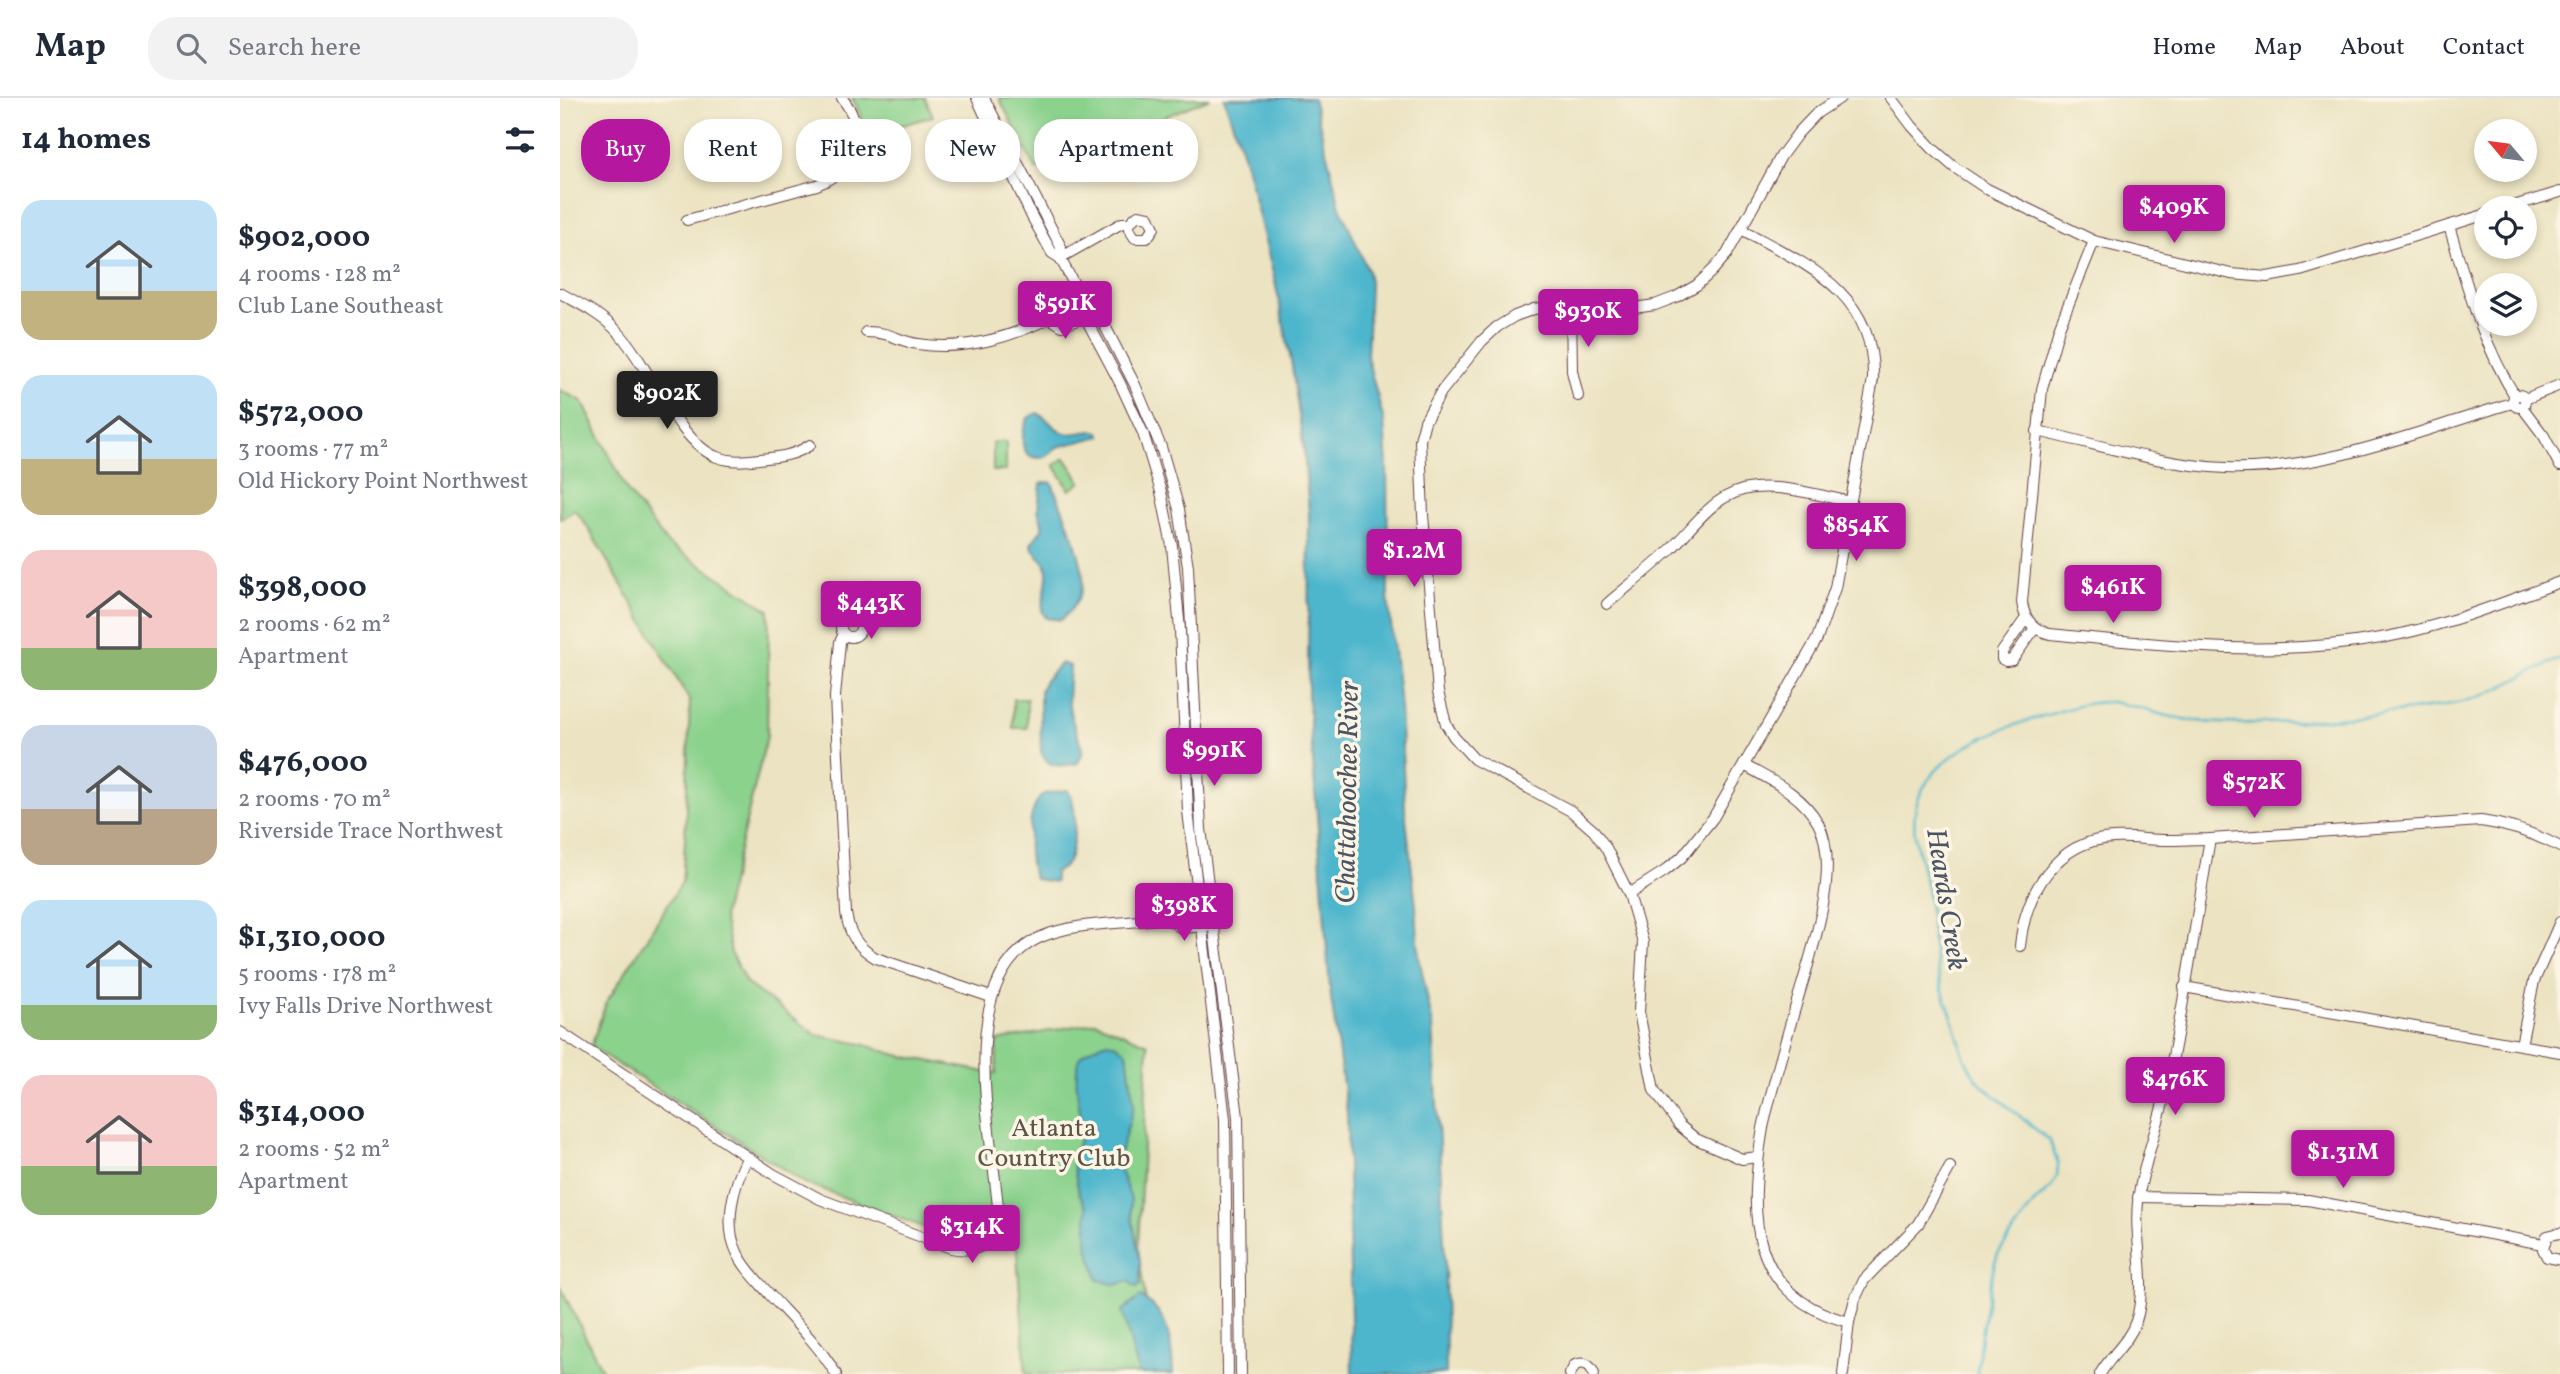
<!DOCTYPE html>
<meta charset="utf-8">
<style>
body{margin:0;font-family:Vollkorn,serif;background:#f2f2f3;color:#1f2937;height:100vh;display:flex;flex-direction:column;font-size:26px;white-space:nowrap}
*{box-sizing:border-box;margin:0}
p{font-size:23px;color:#747a83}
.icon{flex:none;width:38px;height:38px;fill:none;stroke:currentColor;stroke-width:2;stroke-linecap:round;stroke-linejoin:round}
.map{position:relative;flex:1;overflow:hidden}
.side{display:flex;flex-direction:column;background:#fff;width:560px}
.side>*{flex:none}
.banner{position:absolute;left:21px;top:21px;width:665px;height:63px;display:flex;gap:14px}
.needle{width:46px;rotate:299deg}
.controls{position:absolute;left:1914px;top:21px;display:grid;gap:14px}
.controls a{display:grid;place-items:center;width:63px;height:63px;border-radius:50%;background:#fff;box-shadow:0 4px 10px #0003;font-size:35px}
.price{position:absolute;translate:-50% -60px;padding:0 16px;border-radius:7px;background:#b5179e;color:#fff;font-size:23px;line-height:46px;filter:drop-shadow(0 2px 4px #0008)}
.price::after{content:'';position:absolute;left:50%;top:42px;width:21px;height:16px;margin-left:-10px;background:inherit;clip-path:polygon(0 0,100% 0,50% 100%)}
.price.on{background:#222;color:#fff}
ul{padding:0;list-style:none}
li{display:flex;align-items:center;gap:21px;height:175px;padding:0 21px}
li span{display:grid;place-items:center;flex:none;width:196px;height:140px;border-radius:21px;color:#555}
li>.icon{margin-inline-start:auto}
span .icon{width:84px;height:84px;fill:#fffc;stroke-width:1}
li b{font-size:30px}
h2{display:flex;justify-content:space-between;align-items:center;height:84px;padding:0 21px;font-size:30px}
.pill{padding:0 24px;border-radius:28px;background:#fff;box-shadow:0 4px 10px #0003;font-size:24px;line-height:63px}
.pill.on{background:#b5179e;color:#fff}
header{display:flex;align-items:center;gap:42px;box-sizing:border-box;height:98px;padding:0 35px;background:#fff;border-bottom:2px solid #e0e1e3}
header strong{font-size:33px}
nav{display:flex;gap:38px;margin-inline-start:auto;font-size:24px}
.search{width:490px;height:63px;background:#f2f2f3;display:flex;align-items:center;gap:18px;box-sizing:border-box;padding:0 24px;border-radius:28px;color:#747a83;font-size:26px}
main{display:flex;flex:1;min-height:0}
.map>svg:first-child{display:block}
</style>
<header>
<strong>Map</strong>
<div class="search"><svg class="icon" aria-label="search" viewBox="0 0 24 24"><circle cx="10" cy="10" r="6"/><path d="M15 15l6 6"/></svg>Search here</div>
<nav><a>Home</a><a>Map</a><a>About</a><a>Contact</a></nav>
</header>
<main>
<section class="side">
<h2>14 homes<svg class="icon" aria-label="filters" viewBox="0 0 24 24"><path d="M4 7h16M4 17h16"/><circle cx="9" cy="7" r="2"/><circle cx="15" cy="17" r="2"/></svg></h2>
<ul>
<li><span style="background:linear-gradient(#bfe0f5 65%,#c2b280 0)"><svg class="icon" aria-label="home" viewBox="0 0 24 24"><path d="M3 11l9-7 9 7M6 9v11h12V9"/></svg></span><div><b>$902,000</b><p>4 rooms · 128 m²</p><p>Club Lane Southeast</p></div></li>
<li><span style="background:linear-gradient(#bfe0f5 60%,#c2b280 0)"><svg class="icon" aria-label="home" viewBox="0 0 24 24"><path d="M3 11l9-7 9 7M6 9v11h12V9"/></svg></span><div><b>$572,000</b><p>3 rooms · 77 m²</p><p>Old Hickory Point Northwest</p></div></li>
<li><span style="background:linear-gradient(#f6c9c9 70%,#8fb573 0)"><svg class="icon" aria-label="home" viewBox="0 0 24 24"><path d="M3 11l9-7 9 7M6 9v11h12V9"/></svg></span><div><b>$398,000</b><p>2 rooms · 62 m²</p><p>Apartment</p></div></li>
<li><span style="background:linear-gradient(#c9d6e8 60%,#b9a48a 0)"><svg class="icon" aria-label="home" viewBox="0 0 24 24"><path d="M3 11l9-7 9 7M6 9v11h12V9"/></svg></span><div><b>$476,000</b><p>2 rooms · 70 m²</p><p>Riverside Trace Northwest</p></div></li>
<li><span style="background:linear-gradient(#bfe0f5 75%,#8fb573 0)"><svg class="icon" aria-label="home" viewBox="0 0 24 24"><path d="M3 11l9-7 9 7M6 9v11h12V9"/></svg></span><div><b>$1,310,000</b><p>5 rooms · 178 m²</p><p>Ivy Falls Drive Northwest</p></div></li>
<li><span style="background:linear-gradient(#f6c9c9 65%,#8fb573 0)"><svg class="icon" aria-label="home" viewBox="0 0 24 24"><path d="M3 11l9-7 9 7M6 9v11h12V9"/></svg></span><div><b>$314,000</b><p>2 rooms · 52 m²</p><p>Apartment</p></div></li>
</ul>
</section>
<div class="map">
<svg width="2000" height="1276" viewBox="0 0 2000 1276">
<rect width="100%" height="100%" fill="#fcf5e5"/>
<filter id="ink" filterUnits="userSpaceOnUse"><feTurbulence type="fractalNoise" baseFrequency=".0143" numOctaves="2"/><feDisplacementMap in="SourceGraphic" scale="14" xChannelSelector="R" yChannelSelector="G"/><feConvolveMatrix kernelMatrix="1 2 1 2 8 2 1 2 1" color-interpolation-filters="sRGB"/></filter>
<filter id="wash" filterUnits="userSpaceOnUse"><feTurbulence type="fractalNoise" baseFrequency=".00686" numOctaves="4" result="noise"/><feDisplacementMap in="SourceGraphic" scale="28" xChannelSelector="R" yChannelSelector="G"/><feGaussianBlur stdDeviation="1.57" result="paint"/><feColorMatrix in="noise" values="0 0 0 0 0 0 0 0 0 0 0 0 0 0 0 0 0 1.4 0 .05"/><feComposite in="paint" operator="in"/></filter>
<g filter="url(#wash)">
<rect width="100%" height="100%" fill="#ebe3c1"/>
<g fill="#8bd28d" stroke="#6a785c" stroke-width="2">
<polygon points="292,0 365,0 373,18 302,39 300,15"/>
<polygon points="439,0 650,0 476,72"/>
<polygon points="0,292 22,303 68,394 107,445 209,512 207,638 163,818 171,855 186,885 256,937 302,946 337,957 436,976 437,943 536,924 588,946 578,1152 597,1276 466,1276 455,1128 426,1128 398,1142 245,1085 31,949 46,905 122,784 125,743 130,603 25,425 15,412 0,421"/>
<rect x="433" y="344" width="13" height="29"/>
<polygon points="505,360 521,384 510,392 494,367"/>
<rect x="453" y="601" width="14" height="29"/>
<polygon points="0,1188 44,1276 0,1276"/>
</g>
<g fill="#4eb6cc" stroke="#4c6a7c" stroke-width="2">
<polygon points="664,0 753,0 780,109 808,173 810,185 807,259 824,323 827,366 828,499 840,607 845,712 856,808 859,859 873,928 885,1162 886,1276 792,1276 787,1015 770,892 748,597 749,415 744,353 732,268 715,183 684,59"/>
<path d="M 477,315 C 488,319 492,331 505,335 C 516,338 528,331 539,334 L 541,338 L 497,349 L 485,359 C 458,365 460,336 468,320 Z"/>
<path d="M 488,384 L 492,385 C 501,409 525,461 523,485 C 522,500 511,512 501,522 L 486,520 L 482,513 C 482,500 491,477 485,465 C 480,458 473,455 471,446 L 482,431 L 482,425 L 478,412 L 481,386 Z"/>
<path d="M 501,565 L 510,568 L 508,602 L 511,619 L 523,653 L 518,665 C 502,668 487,672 481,653 L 480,593 L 484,584 Z"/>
<path d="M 507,692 C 519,703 516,755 505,768 C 502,771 498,772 495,774 L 495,784 L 475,781 C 465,763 466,709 484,696 Z"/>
<path d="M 547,944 L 557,946 L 567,954 L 574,1008 L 557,1065 L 571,1101 L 571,1114 L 580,1162 L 580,1187 L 576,1189 L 568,1183 L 556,1187 L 538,1182 L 527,1145 L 527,1110 L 519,1095 L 513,1066 L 518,1045 L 524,1036 C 521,1017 510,972 522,957 C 527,950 539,948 547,944 Z"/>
<path d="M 580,1199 C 609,1212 612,1247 613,1276 L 579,1276 L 562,1213 Z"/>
</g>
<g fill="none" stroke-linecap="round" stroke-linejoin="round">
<path stroke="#4eb6cc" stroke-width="2.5" d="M 1417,1276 L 1421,1237 L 1434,1168 L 1438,1156 L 1473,1106 L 1491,1089 L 1497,1078 L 1498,1066 L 1490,1043 L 1423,988 C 1406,970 1402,954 1396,932 C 1392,917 1385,902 1381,887 C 1373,860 1372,831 1369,803 C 1366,768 1345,734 1359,699 C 1380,648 1447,628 1494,615 C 1513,609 1531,603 1551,604 C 1571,606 1589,614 1608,618 C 1625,622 1643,624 1661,625 C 1718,627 1778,621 1835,614 C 1862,611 1899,607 1924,597 C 1950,587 1973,571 2000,561"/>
</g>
</g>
<g filter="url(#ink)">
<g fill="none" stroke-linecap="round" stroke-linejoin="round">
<defs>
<g id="street">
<polyline points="417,0 471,117 492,155 500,160"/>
<polyline points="424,0 501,149 500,160 521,199"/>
<polyline points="1331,0 1352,28 1372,50 1394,69 1427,91 1534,143 1671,176 1707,179 1740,173 1927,116"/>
<polyline points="1947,110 2000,94"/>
<path d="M 127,122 L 257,87 C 295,71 310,35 282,0"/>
<path d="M 1889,128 C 1907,187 1922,245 1955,298"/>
<path d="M 1534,143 L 1499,230 L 1482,291 L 1462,504 C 1464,521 1473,532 1490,536 C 1603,547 1709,560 1821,540 C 1883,529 1941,505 2000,484"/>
<polyline points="500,160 562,125 569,125 578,117 589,119 594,130 587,140 575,140 569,131 569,125"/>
<path d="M 0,195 C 20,206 42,217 58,234 C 88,265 117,344 157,359 C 171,364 184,363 199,361 C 218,359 234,358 250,347"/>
<polyline points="1011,209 1012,273 1018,298"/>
<polyline points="489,220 491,207 516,190"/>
<polyline points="489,220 502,228 525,219"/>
<path d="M 306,234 C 331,234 338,243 358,246 C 403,253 450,240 489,220"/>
<circle cx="1959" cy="303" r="6"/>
<polyline points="1965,301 2000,287"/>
<polyline points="1962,309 1984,338 2000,368"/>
<path d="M 1477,333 C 1537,346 1606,368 1666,370 C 1760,374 1863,332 1952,305"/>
<path d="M 1047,506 C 1068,488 1090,471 1109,453 C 1136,427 1154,394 1194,390 C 1226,387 1261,398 1291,404"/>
<circle cx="291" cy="529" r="10"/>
<polyline points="1466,520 1442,554 1442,561 1446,563 1452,562 1475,530"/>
<path d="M 284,536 L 280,544 L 275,599 L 286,815 C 289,836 297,849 316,860 L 431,899"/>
<path d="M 1184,667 C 1212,683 1242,696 1258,725 C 1283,771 1249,860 1236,907 C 1224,948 1212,989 1203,1030 C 1188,1117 1188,1198 1289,1224"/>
<path d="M 1069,796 L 1105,773 L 1122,759 L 1153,720 L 1257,541 L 1275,490 L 1313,281 C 1315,193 1246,167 1181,131"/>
<polyline points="606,819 621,830 647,828"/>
<path d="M 1460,848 C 1465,796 1495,743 1553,740 C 1571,739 1589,742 1607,742 C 1621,742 1636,741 1650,741 L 1921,723 C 1950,727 1974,735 2000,749"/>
<polyline points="1624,889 2000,954"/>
<path d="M 0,934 L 213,1076 L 260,1101 L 391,1150 C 415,1155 435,1148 439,1122 C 435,1045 390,879 481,839 C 518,823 563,827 602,820 C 611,818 614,808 622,804 C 629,801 637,801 643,800"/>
<polyline points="1961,947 1974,883 2000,824"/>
<polyline points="1198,1059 1182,1061 1136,1041 1119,1027 1094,992 1079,914 1083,844 1069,796 1046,750 1034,733 1011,713 914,661 894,639 886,626 878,594 863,417 860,342 865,323 881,294 922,243 937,229 955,218 974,211 994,208 1074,210 1095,207 1116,199 1137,187 1153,172 1167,156 1221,58 1238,35 1257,15 1280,0"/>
<path d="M 187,1060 C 174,1087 163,1125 177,1154 C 184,1170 199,1184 210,1197 C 233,1222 258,1246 276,1276"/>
<polyline points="1578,1099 1748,1102 1983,1146"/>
<polyline points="2000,1135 1987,1138 1983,1151 1987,1159 2000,1162"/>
<polyline points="668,1276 665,1021 628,713 620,532 612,448 601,394 583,335 560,285 525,219 521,199 535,212 544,226 575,287 601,349 619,411 628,469 641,731 678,1019 681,1276"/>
<path d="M 1010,1276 L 1015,1267 C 1024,1263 1031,1267 1034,1276"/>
<polyline points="1283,1276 1289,1224 1295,1201 1304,1182 1358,1126 1390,1069"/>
<path d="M 1540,1276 C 1551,1257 1569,1244 1576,1223 C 1589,1183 1572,1138 1579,1096 C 1585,1061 1598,1028 1606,993 C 1624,910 1635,825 1650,741"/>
</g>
</defs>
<use href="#street" stroke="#623c42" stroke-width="12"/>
<use href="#street" stroke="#fff" stroke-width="10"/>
</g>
</g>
<g text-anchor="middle" stroke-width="7" stroke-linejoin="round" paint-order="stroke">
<g font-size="26" fill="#5e5548" stroke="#fcf5e5">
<text x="494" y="1038">Atlanta<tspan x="494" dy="30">Country Club</tspan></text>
</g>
<g font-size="28" font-style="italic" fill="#4b5463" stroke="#fcf5e5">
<text transform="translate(786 694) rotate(-89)" y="10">Chattahoochee River</text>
<text transform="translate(1388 801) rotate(81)" y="10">Heards Creek</text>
</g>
</g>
</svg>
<div class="controls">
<a><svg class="needle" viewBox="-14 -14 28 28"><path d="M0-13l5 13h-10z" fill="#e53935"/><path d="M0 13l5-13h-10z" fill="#747a83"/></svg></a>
<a><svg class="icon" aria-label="locate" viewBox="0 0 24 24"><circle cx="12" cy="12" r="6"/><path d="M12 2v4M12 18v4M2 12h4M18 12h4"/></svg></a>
<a><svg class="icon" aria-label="layers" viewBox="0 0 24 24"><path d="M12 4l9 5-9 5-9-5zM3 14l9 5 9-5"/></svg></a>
</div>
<b class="price" style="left:1614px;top:147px">$409K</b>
<b class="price" style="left:505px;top:243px">$591K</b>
<b class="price" style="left:1028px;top:251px">$930K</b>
<b class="price on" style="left:107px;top:333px">$902K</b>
<b class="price" style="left:1296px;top:465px">$854K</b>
<b class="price" style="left:854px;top:491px">$1.2M</b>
<b class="price" style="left:1553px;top:527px">$461K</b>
<b class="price" style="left:311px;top:543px">$443K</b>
<b class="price" style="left:654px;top:690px">$991K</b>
<b class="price" style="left:1694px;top:722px">$572K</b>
<b class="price" style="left:624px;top:845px">$398K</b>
<b class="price" style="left:1615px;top:1019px">$476K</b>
<b class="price" style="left:1783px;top:1092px">$1.31M</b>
<b class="price" style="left:412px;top:1167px">$314K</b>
<div class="banner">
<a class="pill on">Buy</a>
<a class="pill">Rent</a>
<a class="pill">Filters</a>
<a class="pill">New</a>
<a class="pill">Apartment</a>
</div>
</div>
</main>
